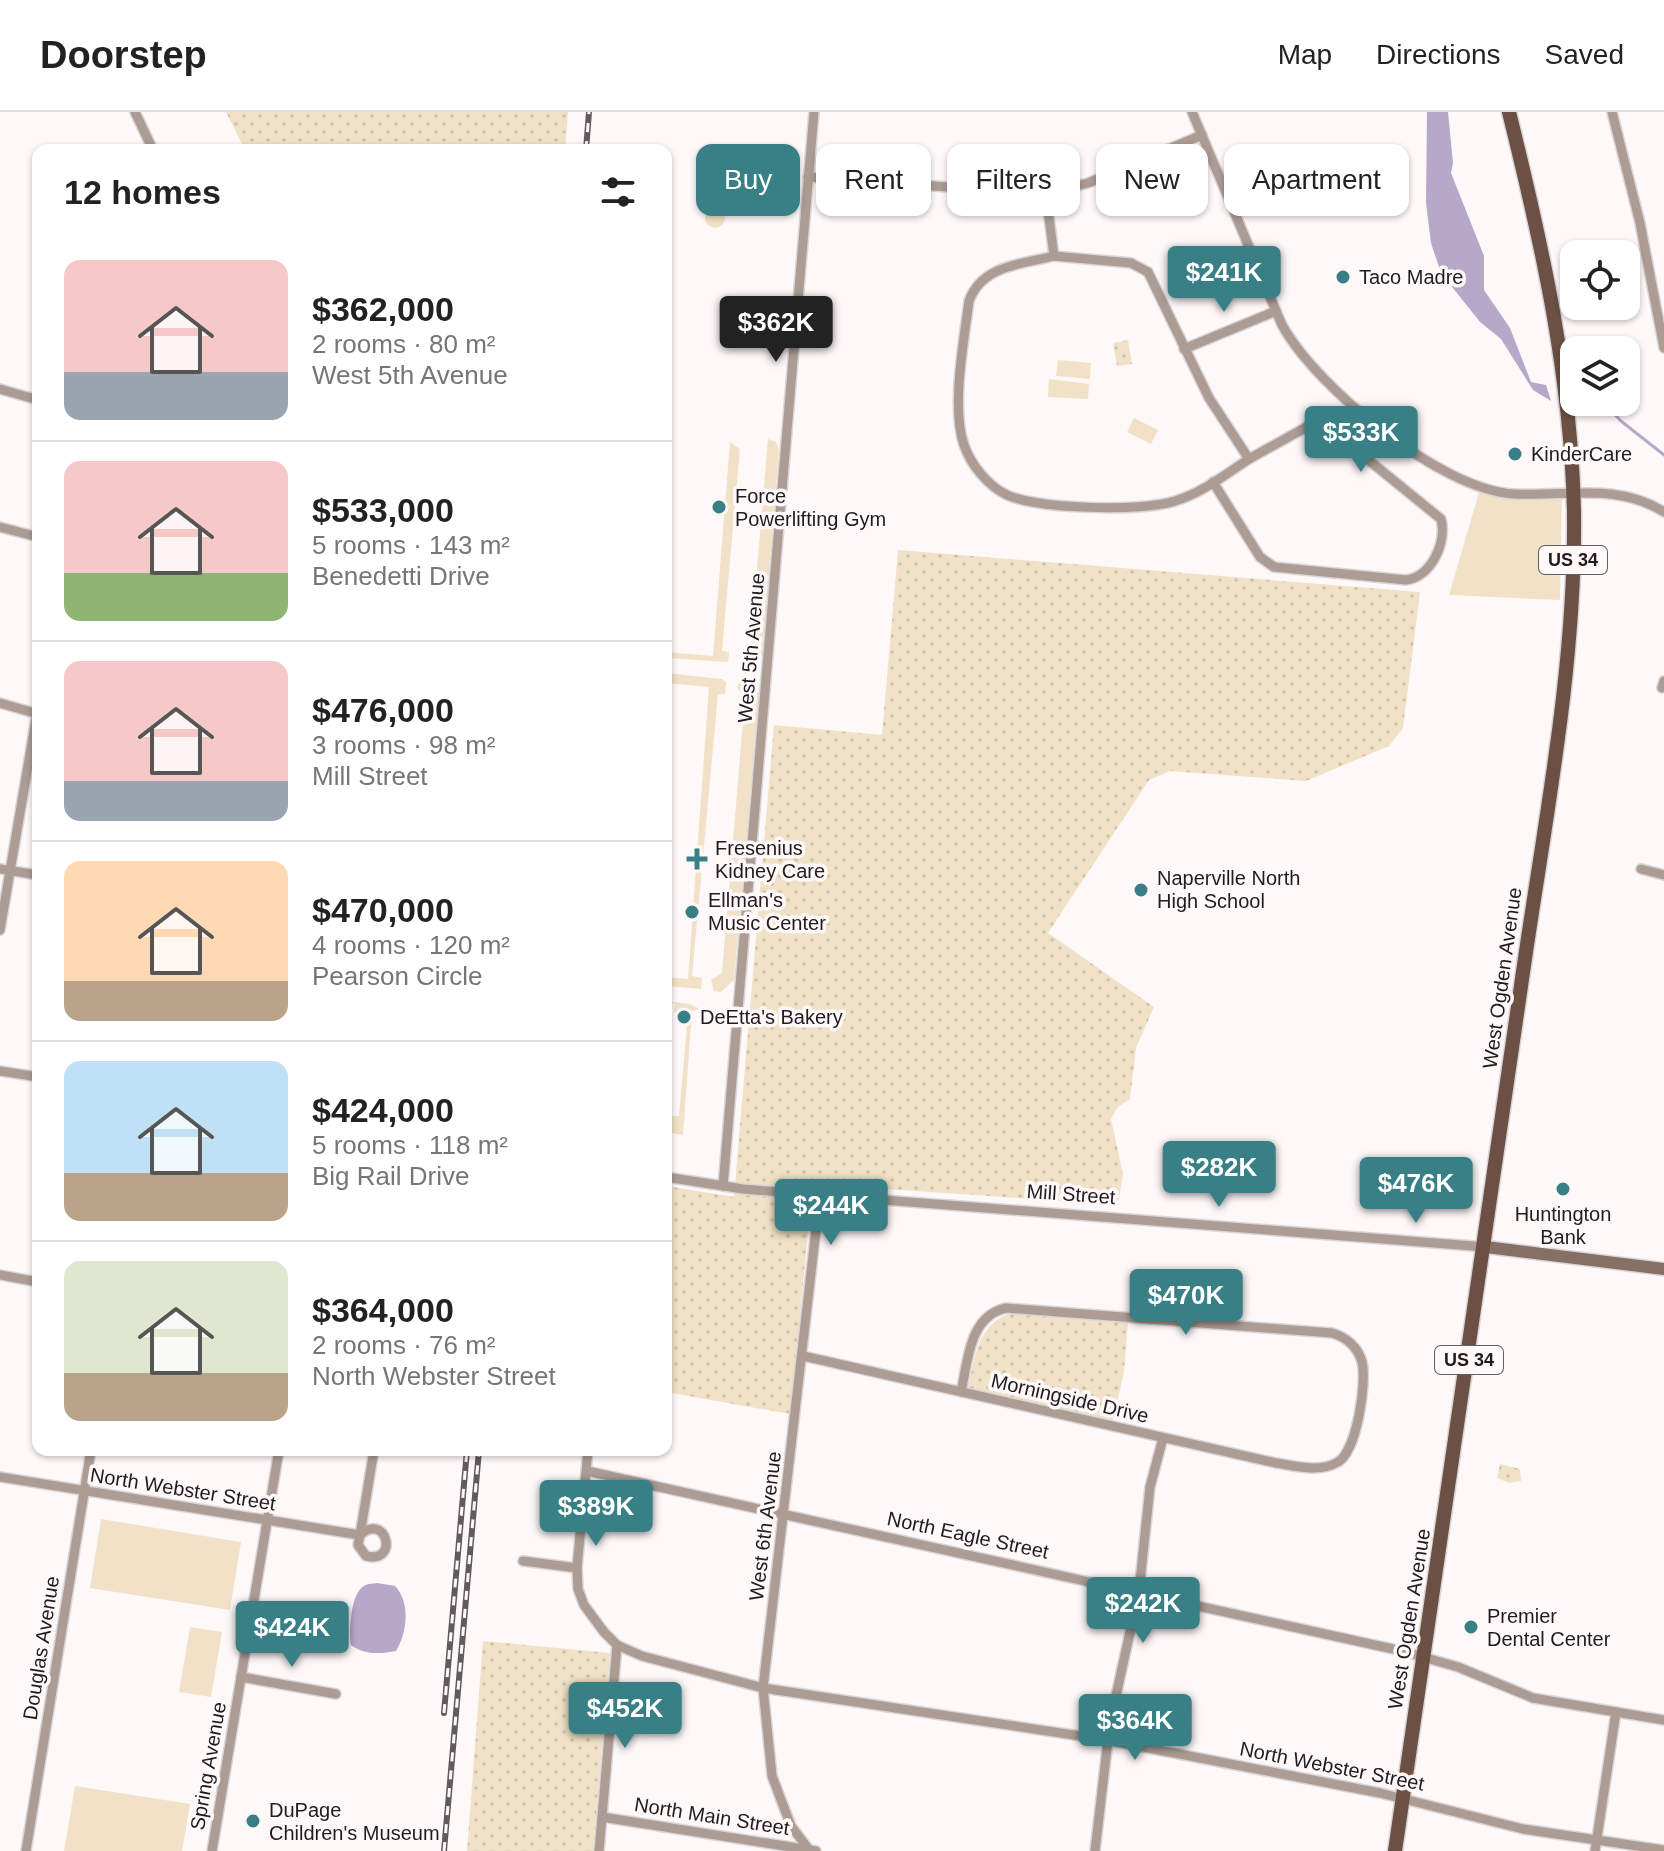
<!DOCTYPE html>
<meta charset="utf-8">
<style>
body{margin:0;font-family:Helvetica,sans-serif;background:#f2f2f2;color:#222;height:100vh;display:flex;flex-direction:column;font-size:30px;white-space:nowrap}
*{box-sizing:border-box;margin:0}
p{font-size:26px;color:#767676}
.icon{flex:none;width:44px;height:44px;fill:none;stroke:currentColor;stroke-width:2;stroke-linecap:round;stroke-linejoin:round}
.map{position:relative;flex:1;overflow:hidden}
.details{position:absolute;left:32px;top:32px;width:640px;height:1312px;display:flex;flex-direction:column;background:#fff;border-radius:16px;box-shadow:0 2px 6px #0004}
.details>*{flex:none}
.guide{position:absolute;left:696px;top:32px;width:760px;height:72px;display:flex;gap:16px}
.buttons{position:absolute;left:1560px;top:128px;display:grid;gap:16px}
.buttons a{display:grid;place-items:center;width:80px;height:80px;border-radius:16px;background:#fff;box-shadow:0 2px 6px #0004;font-size:40px}
.price{position:absolute;translate:-50% -68px;padding:0 18px;border-radius:8px;background:#388086;color:#fff;font-size:26px;line-height:52px;filter:drop-shadow(0 2px 4px #0008)}
.price::after{content:'';position:absolute;left:50%;top:48px;width:24px;height:18px;margin-left:-12px;background:inherit;clip-path:polygon(0 0,100% 0,50% 100%)}
.price.active{background:#222;color:#fff}
ul{padding:0;list-style:none}
li{display:flex;align-items:center;gap:24px;height:200px;padding:0 32px}
li+li{border-top:2px solid #e0e0e0}
li span{display:grid;place-items:center;flex:none;width:224px;height:160px;border-radius:16px;color:#555}
li>.icon{margin-inline-start:auto}
span .icon{width:96px;height:96px;fill:#fffc;stroke-width:1}
li b{font-size:34px}
h2{display:flex;justify-content:space-between;align-items:center;height:96px;padding:0 32px;font-size:34px}
.pill{padding:0 28px;border-radius:16px;background:#fff;box-shadow:0 2px 6px #0004;font-size:28px;line-height:72px}
.pill.active{background:#388086;color:#fff}
header{display:flex;align-items:center;gap:48px;box-sizing:border-box;height:112px;padding:0 40px;background:#fff;border-bottom:2px solid #e0e0e0}
header strong{font-size:38px}
nav{display:flex;gap:44px;margin-inline-start:auto;font-size:28px}
.map>svg:first-child{display:block}
</style>
<header>
<strong>Doorstep</strong>
<nav><a>Map</a><a>Directions</a><a>Saved</a></nav>
</header>
<div class="map">
<svg width="1664" height="1739" viewBox="0 0 1664 1739">
<defs>
<pattern id="park-dots" width="8" height="8" patternUnits="userSpaceOnUse" patternTransform="scale(2)"><rect width="8" height="8" fill="#f1e2c7"/><path d="M2 2h.1M6 6h.1" fill="none" stroke="#cec1aa" stroke-width="1.8" stroke-linecap="round"/></pattern>
</defs>
<rect width="100%" height="100%" fill="#fef8f9"/>
<g fill="#f1e2c7">
<circle cx="715" cy="106" r="10"/>
<polygon points="1058,248 1091,251 1090,267 1056,264"/>
<polygon points="1049,267 1089,272 1088,287 1048,285"/>
<polygon points="1134,306 1158,318 1151,332 1127,320"/>
<polygon points="768,327 776,330 779,338 762,542 755,549 743,552 739,542 750,541"/>
<polygon points="730,330 740,337 722,539 729,540 728,550 666,546 666,540 713,544"/>
<polygon points="1480,377 1562,381 1560,488 1449,483"/>
<polygon points="666,561 722,567 726,570 725,582 718,582 692,864 702,866 701,877 666,874 666,865 688,867 709,575 666,571"/>
<polygon points="747,569 754,572 759,583 734,868 721,880 714,879 711,868 722,861 745,585 737,576 739,571"/>
<polygon points="666,889 690,892 700,897 692,899 683,1023 666,1020 666,1004 679,1004 688,902 674,900 675,892"/>
<polygon points="101,1407 241,1430 230,1498 90,1476"/>
<polygon points="190,1515 222,1520 211,1585 179,1580"/>
<polygon points="75,1674 190,1692 182,1739 64,1739"/>
</g>
<g fill="url(#park-dots)">
<polygon points="226,0 568,0 565,38 245,38"/>
<polygon points="1128,228 1132,252 1117,254 1113,231"/>
<polygon points="898,438 1420,480 1403,616 1389,634 1306,669 1170,659 1149,668 1048,821 1154,895 1136,936 1130,987 1118,995 1111,1007 1123,1062 1118,1093 813,1072 790,1302 666,1280 666,1074 734,1085 774,613 882,623"/>
<path d="M 1011,1201 L 1128,1210 L 1124,1260 L 1113,1308 L 968,1277 C 975,1246 977,1212 1011,1201 Z"/>
<polygon points="1500,1352 1520,1357 1521,1369 1509,1371 1497,1366"/>
<polygon points="483,1529 610,1541 593,1739 467,1739"/>
</g>
<g fill="#b6a8c9">
<polygon points="1427,0 1448,0 1453,51 1451,61 1484,144 1484,178 1510,216 1531,270 1546,273 1551,289 1533,278 1501,227 1480,210 1441,161 1431,131 1426,91"/>
<path d="M 377,1471 L 395,1474 C 411,1491 407,1521 396,1539 C 380,1542 364,1543 351,1533 C 349,1520 350,1482 364,1474 C 368,1471 373,1472 377,1471 Z"/>
</g>
<g fill="none" stroke-linecap="round" stroke-linejoin="round">
<polyline stroke="#b6a8c9" stroke-width="3" points="1603,290 1621,309 1664,343"/>
<defs>
<g id="street">
<polyline points="135,0 153,38"/>
<path d="M 1192,0 L 1282,213 C 1317,276 1441,378 1514,382 C 1567,385 1616,370 1664,400"/>
<polyline points="1612,0 1640,111 1664,236"/>
<polyline points="808,65 1046,82 1088,71 1202,23"/>
<polyline points="1046,82 1054,144"/>
<path d="M 1054,144 L 1131,151 L 1148,160 L 1209,286 L 1249,347 C 1226,362 1202,381 1175,389 C 1142,400 1038,397 1007,383 C 988,374 971,353 964,333 C 951,296 964,228 969,189 C 982,153 1022,152 1054,144 Z"/>
<polyline points="1184,237 1276,199"/>
<polyline points="0,277 38,288"/>
<polyline points="1367,346 1388,320"/>
<path d="M 1213,370 L 1260,445 L 1274,455 L 1406,468 C 1431,465 1447,431 1441,407 L 1329,316 L 1310,313 L 1249,347"/>
<polyline points="0,415 38,425"/>
<polyline points="1662,576 1664,569"/>
<polyline points="0,591 38,602"/>
<polyline points="0,757 38,763"/>
<polyline points="1641,757 1664,763"/>
<polyline points="0,818 37,601"/>
<polyline points="0,959 38,965"/>
<polyline points="666,1065 743,1077 1486,1135"/>
<polyline points="723,1074 814,0"/>
<polyline points="0,1163 38,1170"/>
<path d="M 803,1244 L 1276,1351 C 1295,1354 1320,1361 1338,1350 C 1357,1339 1367,1270 1362,1250 C 1358,1235 1346,1225 1332,1221 L 1006,1196 C 969,1204 968,1249 961,1280"/>
<polyline points="588,1338 577,1456 578,1477 584,1493 604,1520 617,1533 642,1544 763,1576 1107,1628 1380,1681 1523,1717 1664,1738"/>
<polyline points="587,1359 1402,1539 1458,1555 1533,1586 1664,1608"/>
<path d="M 0,1365 L 360,1423 C 386,1399 400,1452 366,1444 L 358,1433 L 360,1423 L 374,1338"/>
<polyline points="523,1449 577,1456"/>
<polyline points="241,1565 336,1582"/>
<polyline points="602,1705 816,1739"/>
<polyline points="26,1739 91,1338"/>
<polyline points="212,1739 279,1338"/>
<polyline points="599,1739 617,1533"/>
<polyline points="810,1739 791,1714 772,1664 763,1576 820,1083"/>
<polyline points="1095,1739 1110,1611 1139,1479 1150,1375 1163,1326"/>
<polyline points="1595,1739 1616,1600"/>
</g>
<polyline id="secondary" points="1486,1135 1664,1157"/>
<path id="primary" d="M 1395,1739 C 1437,1450 1481,1162 1521,874 C 1543,717 1576,559 1574,400 C 1571,262 1542,133 1509,0"/>
</defs>
<use href="#street" stroke="#dad5d6" stroke-width="12"/>
<use href="#secondary" stroke="#dad5d6" stroke-width="15"/>
<use href="#primary" stroke="#dad5d6" stroke-width="17"/>
<use href="#street" stroke="#ac9c94" stroke-width="9"/>
<use href="#secondary" stroke="#866f64" stroke-width="12"/>
<use href="#primary" stroke="#6b5043" stroke-width="14"/>
<defs>
<g id="rail">
<polyline points="586,38 589,0"/>
<polyline points="444,1601 467,1338"/>
<polyline points="444,1739 479,1338"/>
</g>
</defs>
<use href="#rail" stroke="#605b5c" stroke-width="6"/>
<use href="#rail" stroke="#fef8f9" stroke-width="3" stroke-dasharray="9" stroke-linecap="butt"/>
</g>
<g fill="#388086" stroke="#fef8f9" stroke-width="3">
<circle cx="1343" cy="165" r="8"/>
<circle cx="1515" cy="342" r="8"/>
<circle cx="719" cy="395" r="8"/>
<path d="M693 735h8v8h8v8h-8v8h-8v-8h-8v-8h8z"/>
<circle cx="1141" cy="778" r="8"/>
<circle cx="692" cy="800" r="8"/>
<circle cx="684" cy="905" r="8"/>
<circle cx="1563" cy="1077" r="8"/>
<circle cx="1471" cy="1515" r="8"/>
<circle cx="253" cy="1709" r="8"/>
</g>
<g text-anchor="middle" stroke-width="7" stroke-linejoin="round" paint-order="stroke">
<g fill="#fef8f9" stroke="#635d5e" stroke-width="2">
<rect x="1539" y="434" width="68" height="28" rx="6"/>
<rect x="1435" y="1234" width="68" height="28" rx="6"/>
</g>
<g font-size="18" font-weight="bold" fill="#201b1c">
<text x="1573" y="454">US 34</text>
<text x="1469" y="1254">US 34</text>
</g>
<g font-size="20" fill="#201b1c" stroke="#fef8f9" text-anchor="start">
<text x="1359" y="172">Taco Madre</text>
<text x="1531" y="349">KinderCare</text>
<text x="735" y="391">Force<tspan x="735" dy="23">Powerlifting Gym</tspan></text>
<text x="715" y="743">Fresenius<tspan x="715" dy="23">Kidney Care</tspan></text>
<text x="1157" y="773">Naperville North<tspan x="1157" dy="23">High School</tspan></text>
<text x="708" y="795">Ellman's<tspan x="708" dy="23">Music Center</tspan></text>
<text x="700" y="912">DeEtta's Bakery</text>
<text x="1563" y="1109" text-anchor="middle">Huntington<tspan x="1563" dy="23">Bank</tspan></text>
<text x="1487" y="1511">Premier<tspan x="1487" dy="23">Dental Center</tspan></text>
<text x="269" y="1705">DuPage<tspan x="269" dy="23">Children's Museum</tspan></text>
</g>
<g font-size="20" fill="#201b1c" stroke="#fef8f9">
<text transform="translate(751 536) rotate(-85)" y="7">West 5th Avenue</text>
<text transform="translate(1502 866) rotate(-82)" y="7">West Ogden Avenue</text>
<text transform="translate(1071 1082) rotate(4)" y="7">Mill Street</text>
<text transform="translate(1070 1286) rotate(13)" y="7">Morningside Drive</text>
<text transform="translate(183 1377) rotate(9)" y="7">North Webster Street</text>
<text transform="translate(765 1414) rotate(-83)" y="7">West 6th Avenue</text>
<text transform="translate(968 1423) rotate(12)" y="7">North Eagle Street</text>
<text transform="translate(1409 1507) rotate(-81)" y="7">West Ogden Avenue</text>
<text transform="translate(41 1536) rotate(-81)" y="7">Douglas Avenue</text>
<text transform="translate(208 1654) rotate(-80)" y="7">Spring Avenue</text>
<text transform="translate(1332 1654) rotate(11)" y="7">North Webster Street</text>
<text transform="translate(712 1704) rotate(9)" y="7">North Main Street</text>
</g>
</g>
</svg>
<div class="buttons">
<a><svg class="icon" aria-label="locate" viewBox="0 0 24 24"><circle cx="12" cy="12" r="6"/><path d="M12 2v4M12 18v4M2 12h4M18 12h4"/></svg></a>
<a><svg class="icon" aria-label="layers" viewBox="0 0 24 24"><path d="M12 4l9 5-9 5-9-5zM3 14l9 5 9-5"/></svg></a>
</div>
<b class="price" style="left:1224px;top:202px">$241K</b>
<b class="price active" style="left:776px;top:252px">$362K</b>
<b class="price" style="left:1361px;top:362px">$533K</b>
<b class="price" style="left:1219px;top:1097px">$282K</b>
<b class="price" style="left:1416px;top:1113px">$476K</b>
<b class="price" style="left:831px;top:1135px">$244K</b>
<b class="price" style="left:1186px;top:1225px">$470K</b>
<b class="price" style="left:596px;top:1436px">$389K</b>
<b class="price" style="left:1143px;top:1533px">$242K</b>
<b class="price" style="left:292px;top:1557px">$424K</b>
<b class="price" style="left:625px;top:1638px">$452K</b>
<b class="price" style="left:1135px;top:1650px">$364K</b>
<div class="guide">
<a class="pill active">Buy</a>
<a class="pill">Rent</a>
<a class="pill">Filters</a>
<a class="pill">New</a>
<a class="pill">Apartment</a>
</div>
<section class="details">
<h2>12 homes<svg class="icon" aria-label="filters" viewBox="0 0 24 24"><path d="M4 7h16M4 17h16"/><circle cx="9" cy="7" r="2"/><circle cx="15" cy="17" r="2"/></svg></h2>
<ul>
<li><span style="background:linear-gradient(#f6c9c9 70%,#9aa5b1 0)"><svg class="icon" aria-label="home" viewBox="0 0 24 24"><path d="M3 11l9-7 9 7M6 9v11h12V9"/></svg></span><div><b>$362,000</b><p>2 rooms · 80 m²</p><p>West 5th Avenue</p></div></li>
<li><span style="background:linear-gradient(#f6c9c9 70%,#8fb573 0)"><svg class="icon" aria-label="home" viewBox="0 0 24 24"><path d="M3 11l9-7 9 7M6 9v11h12V9"/></svg></span><div><b>$533,000</b><p>5 rooms · 143 m²</p><p>Benedetti Drive</p></div></li>
<li><span style="background:linear-gradient(#f6c9c9 75%,#9aa5b1 0)"><svg class="icon" aria-label="home" viewBox="0 0 24 24"><path d="M3 11l9-7 9 7M6 9v11h12V9"/></svg></span><div><b>$476,000</b><p>3 rooms · 98 m²</p><p>Mill Street</p></div></li>
<li><span style="background:linear-gradient(#ffd9b3 75%,#b9a48a 0)"><svg class="icon" aria-label="home" viewBox="0 0 24 24"><path d="M3 11l9-7 9 7M6 9v11h12V9"/></svg></span><div><b>$470,000</b><p>4 rooms · 120 m²</p><p>Pearson Circle</p></div></li>
<li><span style="background:linear-gradient(#bfe0f5 70%,#b9a48a 0)"><svg class="icon" aria-label="home" viewBox="0 0 24 24"><path d="M3 11l9-7 9 7M6 9v11h12V9"/></svg></span><div><b>$424,000</b><p>5 rooms · 118 m²</p><p>Big Rail Drive</p></div></li>
<li><span style="background:linear-gradient(#dfe7d0 70%,#b9a48a 0)"><svg class="icon" aria-label="home" viewBox="0 0 24 24"><path d="M3 11l9-7 9 7M6 9v11h12V9"/></svg></span><div><b>$364,000</b><p>2 rooms · 76 m²</p><p>North Webster Street</p></div></li>
</ul>
</section>
</div>
